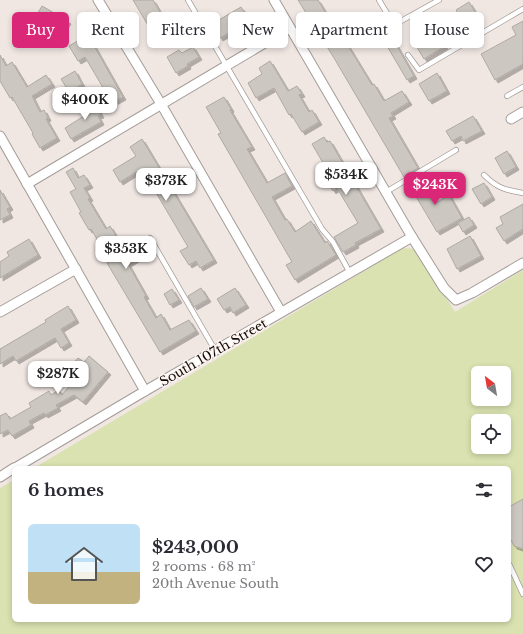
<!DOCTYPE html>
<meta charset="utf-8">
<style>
body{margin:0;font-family:"Libre Baskerville",serif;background:#f2f2f3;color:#2b2b33;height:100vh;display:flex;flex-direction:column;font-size:15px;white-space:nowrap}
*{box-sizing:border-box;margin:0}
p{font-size:13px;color:#7c7c81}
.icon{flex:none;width:22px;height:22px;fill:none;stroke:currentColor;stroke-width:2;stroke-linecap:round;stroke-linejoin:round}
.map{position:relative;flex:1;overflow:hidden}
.side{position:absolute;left:12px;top:466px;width:499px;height:156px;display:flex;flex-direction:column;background:#fff;border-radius:6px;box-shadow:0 2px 6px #0003}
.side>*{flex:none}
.hud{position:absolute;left:12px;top:12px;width:499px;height:36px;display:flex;gap:8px}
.needle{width:26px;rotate:329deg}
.fabs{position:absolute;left:471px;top:366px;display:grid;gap:8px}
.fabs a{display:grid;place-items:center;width:40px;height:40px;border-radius:6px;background:#fff;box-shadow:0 2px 6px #0003;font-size:20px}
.price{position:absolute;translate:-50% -34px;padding:0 9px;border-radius:8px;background:#fff;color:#222;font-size:13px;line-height:26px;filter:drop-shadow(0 1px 2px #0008)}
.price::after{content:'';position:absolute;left:50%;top:24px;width:12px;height:9px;margin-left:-6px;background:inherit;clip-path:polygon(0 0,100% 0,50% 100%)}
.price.current{background:#db2777;color:#fff}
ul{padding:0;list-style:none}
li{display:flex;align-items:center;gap:12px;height:100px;padding:0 16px}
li+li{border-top:1px solid #e1e1e2}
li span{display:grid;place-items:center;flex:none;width:112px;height:80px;border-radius:6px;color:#555}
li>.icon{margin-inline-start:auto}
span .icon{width:48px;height:48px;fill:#fffc;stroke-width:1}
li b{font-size:17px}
h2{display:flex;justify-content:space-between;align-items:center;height:48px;padding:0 16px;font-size:17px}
.pill{padding:0 14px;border-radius:6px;background:#fff;box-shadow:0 2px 6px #0003;font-size:14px;line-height:36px}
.pill.current{background:#db2777;color:#fff}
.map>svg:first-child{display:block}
</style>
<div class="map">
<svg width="523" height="634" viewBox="0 0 523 634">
<defs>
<filter id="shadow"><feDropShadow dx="3" dy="3" stdDeviation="0" flood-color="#0004"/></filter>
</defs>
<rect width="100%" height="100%" fill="#f0e7e3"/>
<path fill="#d9e2b0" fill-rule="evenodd" d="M 403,248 L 416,249 L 455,312 L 523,270 L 523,634 L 0,634 L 0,488 L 14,480 L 14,620 L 509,620 L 509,468 L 34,468 ZM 478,373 L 504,373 L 504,399 L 478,399 ZM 478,421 L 504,421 L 504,447 L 478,447 Z"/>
<g fill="#ccc8c1" stroke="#aea9a2" filter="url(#shadow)">
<polygon points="133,0 153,0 164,19 149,27"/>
<polygon points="298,0 318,0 337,32 339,31 372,85 374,84 384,101 402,91 409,102 391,113 393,116 389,118 418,168 404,177 334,58"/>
<polygon points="469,2 480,20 467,28 456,10"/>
<polygon points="42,6 68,21 60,34 34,19"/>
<polygon points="241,7 253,27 235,38 232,31 220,38 212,24"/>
<polygon points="523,21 523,64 495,80 481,54 516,35 512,27"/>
<polygon points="433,27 445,46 424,59 412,39"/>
<polygon points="88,35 123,97 112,103 85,57 78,61 69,46"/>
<polygon points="394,41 414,76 407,80 387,46"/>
<polygon points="193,47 199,57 187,64 188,66 176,73 167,57 179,50 182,53"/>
<polygon points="0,55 6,66 12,62 27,87 46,75 52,84 32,96 40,112 44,110 48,118 46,119 57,138 40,148 32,134 33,133 12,97 10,98 0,81"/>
<polygon points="270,61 288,91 297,86 302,94 299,95 309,112 312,110 319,122 302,132 291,114 289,115 274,88 256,98 248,83 262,74 259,68"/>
<polygon points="75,71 82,84 69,92 61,79"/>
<polygon points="437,73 447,91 429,101 419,84"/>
<polygon points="224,97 231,109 230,110 252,147 247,149 267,183 285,173 292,186 272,197 285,220 287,219 295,232 311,221 325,243 327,241 336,255 295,280 286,265 292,262 218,134 221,133 206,107"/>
<polygon points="94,102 101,115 98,116 101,122 71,139 65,128 84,116 80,110"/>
<polygon points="473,116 482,131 463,141 461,136 452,141 446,131"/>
<polygon points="324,137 327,142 330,141 381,229 355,243 356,245 345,251 343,252 334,237 358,223 337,188 333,191 321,171 326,168 312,144"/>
<polygon points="142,139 214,260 200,268 196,261 189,265 180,251 188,247 148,179 142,183 136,172 120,182 113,170 136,156 130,147"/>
<polygon points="507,151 516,167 504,174 495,158"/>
<polygon points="73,168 78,178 84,175 90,185 84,188 90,198 88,199 106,229 110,226 125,251 141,241 147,252 128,264 146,296 144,297 156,318 161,314 170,330 189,320 196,331 160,352 107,263 110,261 91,229 89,230 79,213 81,212 70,192 76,189 66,172"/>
<polygon points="420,176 436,203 449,195 462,218 437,232 408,183"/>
<polygon points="484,183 492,197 481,204 472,189"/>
<polygon points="0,190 10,207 7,209 10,215 0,220"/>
<polygon points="523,204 523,229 504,241 496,228 503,224 500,217"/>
<polygon points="469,217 474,225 463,232 458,223"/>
<polygon points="470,236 481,256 457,269 447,249"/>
<polygon points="29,239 38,255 0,278 0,262 9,256 7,252"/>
<polygon points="201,288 208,299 194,307 188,296"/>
<polygon points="235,288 246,305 233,313 230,307 224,310 217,299"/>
<polygon points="172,289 179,300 170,305 164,294"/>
<polygon points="68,306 76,320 61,329 69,343 61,348 55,338 16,361 13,356 0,364 0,349 46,322 45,320"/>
<polygon points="89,356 108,372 83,402 74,395 56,405 58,408 45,415 44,413 29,421 31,425 12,436 8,430 0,434 0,416 6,413 10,419 31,407 29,403 49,391 51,395 59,390 62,395 75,379 66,372 78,358 84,362"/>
<polygon points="523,499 523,549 514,546 509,536 509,507"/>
</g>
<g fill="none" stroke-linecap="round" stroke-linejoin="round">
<defs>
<g id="service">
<polyline points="188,0 322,229 333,242 350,273"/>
<polyline points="379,0 394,25 439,0"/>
<polyline points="408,55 419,70 523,9"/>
<polyline points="507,96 523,87"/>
<path d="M 484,175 C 497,188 505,190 523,193"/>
<polyline points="386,192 456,150"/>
<polyline points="150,238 215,350"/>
<polyline points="509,564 523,594"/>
</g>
<g id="minor">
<polyline points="98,0 161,104 281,312"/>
<polyline points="274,0 412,237 444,288 456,300 472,293 523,263"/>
<polyline points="511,119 523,112"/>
<polyline points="0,136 145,391"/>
<polyline points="27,184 290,28"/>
<polyline points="0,312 76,269"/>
<polyline points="15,468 145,391 412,237"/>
<polyline points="0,477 14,468"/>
</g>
</defs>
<use href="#service" stroke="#a49c98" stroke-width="6"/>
<use href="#minor" stroke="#a49c98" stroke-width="11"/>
<use href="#service" stroke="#fff" stroke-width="4.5"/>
<use href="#minor" stroke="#fff" stroke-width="9"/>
</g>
<g text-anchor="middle" stroke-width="3" stroke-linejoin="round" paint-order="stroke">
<g font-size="13" fill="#0e0b0a" stroke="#fef5f0">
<text transform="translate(213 352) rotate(-30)" y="5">South 107th Street</text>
</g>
</g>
</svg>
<div class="fabs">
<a><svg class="needle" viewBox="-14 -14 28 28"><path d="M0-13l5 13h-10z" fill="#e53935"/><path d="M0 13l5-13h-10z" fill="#7c7c81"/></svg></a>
<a><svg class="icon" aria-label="locate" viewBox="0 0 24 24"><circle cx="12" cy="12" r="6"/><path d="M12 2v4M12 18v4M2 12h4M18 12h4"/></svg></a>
</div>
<b class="price" style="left:85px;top:121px">$400K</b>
<b class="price" style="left:346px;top:196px">$534K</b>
<b class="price" style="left:166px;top:202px">$373K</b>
<b class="price current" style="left:435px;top:206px">$243K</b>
<b class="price" style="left:126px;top:270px">$353K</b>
<b class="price" style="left:58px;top:395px">$287K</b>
<div class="hud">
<a class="pill current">Buy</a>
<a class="pill">Rent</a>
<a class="pill">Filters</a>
<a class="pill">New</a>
<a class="pill">Apartment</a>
<a class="pill">House</a>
</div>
<section class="side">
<h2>6 homes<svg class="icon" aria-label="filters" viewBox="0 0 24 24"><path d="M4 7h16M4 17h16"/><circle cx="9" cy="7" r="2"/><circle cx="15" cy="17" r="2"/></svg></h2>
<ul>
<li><span style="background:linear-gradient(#bfe0f5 60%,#c2b280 0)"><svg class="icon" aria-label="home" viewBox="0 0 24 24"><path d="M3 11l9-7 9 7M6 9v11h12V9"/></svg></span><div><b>$243,000</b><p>2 rooms · 68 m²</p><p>20th Avenue South</p></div><svg class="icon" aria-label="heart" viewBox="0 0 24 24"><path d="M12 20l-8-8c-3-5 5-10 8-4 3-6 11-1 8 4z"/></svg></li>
</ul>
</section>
</div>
